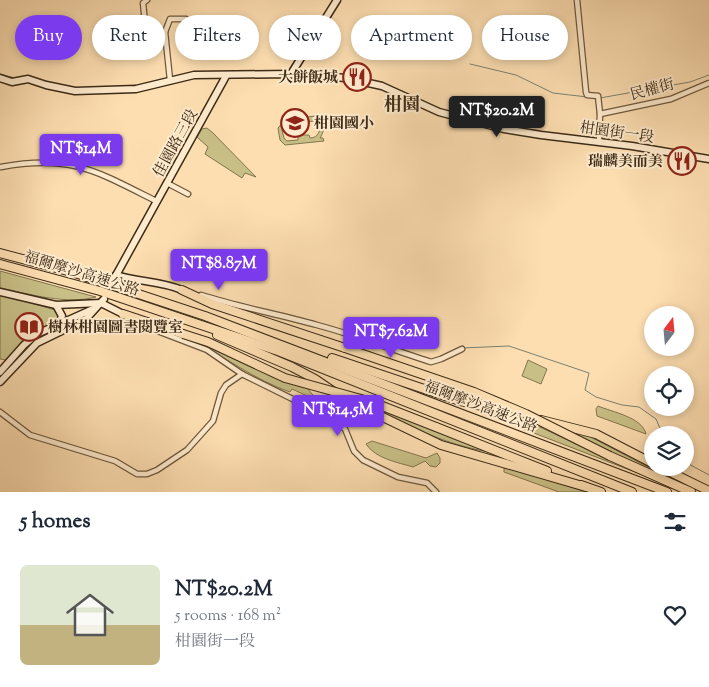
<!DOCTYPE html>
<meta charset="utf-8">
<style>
body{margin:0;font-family:"Sorts Mill Goudy","Noto Serif TC",serif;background:#f2f2f3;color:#1f2937;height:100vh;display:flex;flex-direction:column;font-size:19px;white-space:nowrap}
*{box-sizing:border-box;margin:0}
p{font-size:16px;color:#747a83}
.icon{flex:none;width:28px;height:28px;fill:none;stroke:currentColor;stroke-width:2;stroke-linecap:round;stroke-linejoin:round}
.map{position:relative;height:492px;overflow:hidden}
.panel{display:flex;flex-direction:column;background:#fff;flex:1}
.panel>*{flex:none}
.top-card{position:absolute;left:15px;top:15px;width:680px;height:45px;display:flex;gap:10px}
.needle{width:32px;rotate:16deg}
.tools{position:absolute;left:644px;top:306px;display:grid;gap:10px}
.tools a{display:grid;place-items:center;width:50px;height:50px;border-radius:50%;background:#fff;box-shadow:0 2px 8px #0003;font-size:25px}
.price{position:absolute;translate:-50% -42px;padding:0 11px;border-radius:5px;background:#7c3aed;color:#fff;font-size:16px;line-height:32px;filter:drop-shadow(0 1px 2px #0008)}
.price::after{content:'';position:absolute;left:50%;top:30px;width:15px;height:11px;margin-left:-8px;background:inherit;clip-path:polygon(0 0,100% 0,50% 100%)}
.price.active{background:#222;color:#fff}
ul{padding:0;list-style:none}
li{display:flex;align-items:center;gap:15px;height:125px;padding:0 20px}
li span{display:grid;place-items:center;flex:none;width:140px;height:100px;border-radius:8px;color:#555}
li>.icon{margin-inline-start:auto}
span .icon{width:60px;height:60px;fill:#fffc;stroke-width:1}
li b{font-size:21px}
h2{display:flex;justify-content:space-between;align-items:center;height:60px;padding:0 20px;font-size:21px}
.chip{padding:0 18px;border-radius:22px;background:#fff;box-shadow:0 2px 8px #0003;font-size:18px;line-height:45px}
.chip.active{background:#7c3aed;color:#fff}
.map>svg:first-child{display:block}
</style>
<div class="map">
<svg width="709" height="492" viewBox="0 0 709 492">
<rect width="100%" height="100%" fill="#fddeb1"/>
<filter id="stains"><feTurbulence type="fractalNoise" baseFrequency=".004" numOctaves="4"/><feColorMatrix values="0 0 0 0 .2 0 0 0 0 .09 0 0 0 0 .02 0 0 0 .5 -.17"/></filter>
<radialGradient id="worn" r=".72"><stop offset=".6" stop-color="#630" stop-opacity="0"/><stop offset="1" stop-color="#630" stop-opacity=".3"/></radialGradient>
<g fill="#c8bf86" stroke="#82754e" fill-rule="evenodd">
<path d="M 315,116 C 324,121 326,129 320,138 L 323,138 L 324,141 L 285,145 L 280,140 L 278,128 L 285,120 ZM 314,121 L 320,128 C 319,134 316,138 310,138 L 309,135 L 298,135 L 298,140 L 287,141 L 284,138 L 282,130 L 288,124 Z"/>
<polygon points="207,128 213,133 256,177 245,173 242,178 205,154 208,147 197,137 202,129"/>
<path d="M 0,271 L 96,297 C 68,305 28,294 0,288 Z"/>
<polygon points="0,294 55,310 60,315 58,321 28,337 6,360 0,359"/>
<path d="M 193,340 L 259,370 L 307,388 L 318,401 L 292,389 L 290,392 C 255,380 225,357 193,340 Z"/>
<polygon points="528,360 547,369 541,384 522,376"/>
<path d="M 359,402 L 382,410 L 489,452 C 442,444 402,423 359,402 Z"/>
<path d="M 598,406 C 612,412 642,417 646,434 L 597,416 L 596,409 Z"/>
<polygon points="525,420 640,474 521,428"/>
<polygon points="555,426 579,431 677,482 651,473"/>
<path d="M 372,441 L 426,458 L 437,453 L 440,458 L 440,463 L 436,467 L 430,466 L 425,461 L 413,467 C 397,462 376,459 366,444 Z"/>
<polygon points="504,468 527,473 586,492 559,492 504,472"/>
</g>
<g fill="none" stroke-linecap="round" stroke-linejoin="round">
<g stroke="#788173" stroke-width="1">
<polyline points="470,64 516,75 553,93 596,98"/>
<polyline points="0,74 15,78"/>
<polyline points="600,98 690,82 709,75"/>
<polyline points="370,339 431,360 456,350"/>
<polyline points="462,348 509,346 589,373 585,390 596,397 622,405 639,407 656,419 663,435"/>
<polyline points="685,462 709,475"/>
</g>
<defs>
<g id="street">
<polyline points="147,0 143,3 146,32 165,32 170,80"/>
<polyline points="577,0 586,92 587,95 598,96 600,114 599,141"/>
<polyline points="165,32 170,19 186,19"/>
<polyline points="600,114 671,99 709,83"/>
<path d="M 1,167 C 71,154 96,171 156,201"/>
<polyline points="167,183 188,194"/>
<path d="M 201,295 C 239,307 278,314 317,325 C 355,335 393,350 431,362 L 441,359 L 462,349"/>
<polyline points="128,318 134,322 207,350 242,374 327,416 345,429 354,451 363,460 398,477 427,483 436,492"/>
<polyline points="0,412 30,435 115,461 137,474 147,474 157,470 187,450 213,421 221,393 226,385 242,374"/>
</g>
<g id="secondary">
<polyline points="291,74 337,0"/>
<polyline points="0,78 12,82 28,79 46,85 75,91 136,89 194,75 291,74 346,78 382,86 439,112 504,129 541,135 632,146 709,159"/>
<path d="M 116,275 C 138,282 161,281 182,290"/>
<polyline points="114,279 226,76"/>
<polyline points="0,292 56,305 101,303"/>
<polyline points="101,303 123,314"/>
<polyline points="56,305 62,316 59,324"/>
<polyline points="0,372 24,345 37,334 93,309"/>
<polyline points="0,382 37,343 86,319 104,299"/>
</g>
<g id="highway">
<polyline points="0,253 75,273 205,316 667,492"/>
<polyline points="0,264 100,291 278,351 632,492"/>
<polyline points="182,290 212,304 345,348"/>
<polyline points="123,314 183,334"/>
<polyline points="217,335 292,367 315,379 343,398 441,445 586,487"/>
<polyline points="332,358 460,401 529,417"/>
<polyline points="541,420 596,434 652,463"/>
<polyline points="436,427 547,471"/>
<polyline points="610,456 691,492"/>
<polyline points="662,468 709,491"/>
<polyline points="581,485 601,492"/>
</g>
</defs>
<use href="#street" stroke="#6c583e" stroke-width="7"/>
<use href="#secondary" stroke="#3c2b17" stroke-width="9"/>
<use href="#highway" stroke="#3c2b17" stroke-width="10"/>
<use href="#street" stroke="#feeacc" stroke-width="4.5"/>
<use href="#secondary" stroke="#feeacc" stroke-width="6"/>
<use href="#highway" stroke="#fddeb1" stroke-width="8"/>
<defs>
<g id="highway-bridge">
<polyline points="183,334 208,342 285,378 372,402 436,427"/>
<polyline points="345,348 474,392 526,414 610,456"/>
</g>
</defs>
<use href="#highway-bridge" stroke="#3c2b17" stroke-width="10" stroke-linecap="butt"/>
<use href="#highway-bridge" stroke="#fddeb1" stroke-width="8"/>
</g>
<defs>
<symbol id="restaurant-ring" viewBox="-11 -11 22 22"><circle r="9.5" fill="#feeacc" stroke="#8f2418" stroke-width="1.5"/><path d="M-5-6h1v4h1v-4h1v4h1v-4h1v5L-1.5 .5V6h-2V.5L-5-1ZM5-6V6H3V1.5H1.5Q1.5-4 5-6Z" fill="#8f2418"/></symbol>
<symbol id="school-ring" viewBox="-11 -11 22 22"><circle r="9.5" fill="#feeacc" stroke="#8f2418" stroke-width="1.5"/><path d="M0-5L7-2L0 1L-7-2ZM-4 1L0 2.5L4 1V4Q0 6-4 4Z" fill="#8f2418"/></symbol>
<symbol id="library-ring" viewBox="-11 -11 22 22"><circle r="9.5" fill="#feeacc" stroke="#8f2418" stroke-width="1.5"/><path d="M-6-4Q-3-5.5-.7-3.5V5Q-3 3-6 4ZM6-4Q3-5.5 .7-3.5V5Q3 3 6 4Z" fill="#8f2418"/></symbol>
</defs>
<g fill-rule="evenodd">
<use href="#restaurant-ring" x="341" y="61" width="32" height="32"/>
<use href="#school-ring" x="279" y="107" width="32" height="32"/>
<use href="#restaurant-ring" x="666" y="145" width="32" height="32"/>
<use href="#library-ring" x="13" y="311" width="32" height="32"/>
</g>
<g text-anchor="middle" stroke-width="4" stroke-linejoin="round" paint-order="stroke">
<g font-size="15" font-weight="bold" fill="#3c2b17" stroke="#feeacc" text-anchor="end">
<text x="338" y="82">大餅飯城</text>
<text x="314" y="128" text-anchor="start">柑園國小</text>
<text x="663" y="166">瑞麟美而美</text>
<text x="48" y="332" text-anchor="start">樹林柑園圖書閱覽室</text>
</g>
<g font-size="15" fill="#3c2b17" stroke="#feeacc">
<text transform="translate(652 89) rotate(-15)" y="5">民權街</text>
<text transform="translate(617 132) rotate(8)" y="5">柑園街一段</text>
<text transform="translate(175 143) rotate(-61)" y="5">佳園路三段</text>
<text transform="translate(82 273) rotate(17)" y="5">福爾摩沙高速公路</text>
<text transform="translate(481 406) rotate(21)" y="5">福爾摩沙高速公路</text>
</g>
<g font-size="18" font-weight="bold" fill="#3c2b17" stroke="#feeacc">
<text x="402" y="110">柑園</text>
</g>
</g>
<rect width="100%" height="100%" filter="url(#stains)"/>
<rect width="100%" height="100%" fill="url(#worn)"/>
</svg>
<div class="tools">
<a><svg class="needle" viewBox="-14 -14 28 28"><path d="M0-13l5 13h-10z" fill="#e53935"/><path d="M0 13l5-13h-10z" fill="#747a83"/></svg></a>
<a><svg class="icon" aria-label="locate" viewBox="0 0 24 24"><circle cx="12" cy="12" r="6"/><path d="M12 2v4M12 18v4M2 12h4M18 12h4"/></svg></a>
<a><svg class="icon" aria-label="layers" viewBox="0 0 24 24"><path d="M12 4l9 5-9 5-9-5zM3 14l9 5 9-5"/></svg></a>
</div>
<b class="price active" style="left:497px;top:138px">NT$20.2M</b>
<b class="price" style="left:81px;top:176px">NT$14M</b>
<b class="price" style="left:219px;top:291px">NT$8.87M</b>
<b class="price" style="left:391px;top:359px">NT$7.62M</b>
<b class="price" style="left:338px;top:437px">NT$14.5M</b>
<div class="top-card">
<a class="chip active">Buy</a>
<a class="chip">Rent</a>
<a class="chip">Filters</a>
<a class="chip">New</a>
<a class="chip">Apartment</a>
<a class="chip">House</a>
</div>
</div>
<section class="panel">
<h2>5 homes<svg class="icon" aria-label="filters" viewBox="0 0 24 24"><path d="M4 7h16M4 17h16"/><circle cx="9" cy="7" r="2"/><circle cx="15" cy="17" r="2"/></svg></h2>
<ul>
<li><span style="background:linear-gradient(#dfe7d0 60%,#c2b280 0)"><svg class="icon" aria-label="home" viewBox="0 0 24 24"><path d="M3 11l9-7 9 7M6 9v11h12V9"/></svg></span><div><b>NT$20.2M</b><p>5 rooms · 168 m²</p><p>柑園街一段</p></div><svg class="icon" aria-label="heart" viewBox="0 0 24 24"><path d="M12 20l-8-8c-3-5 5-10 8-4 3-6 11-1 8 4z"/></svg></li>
</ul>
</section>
